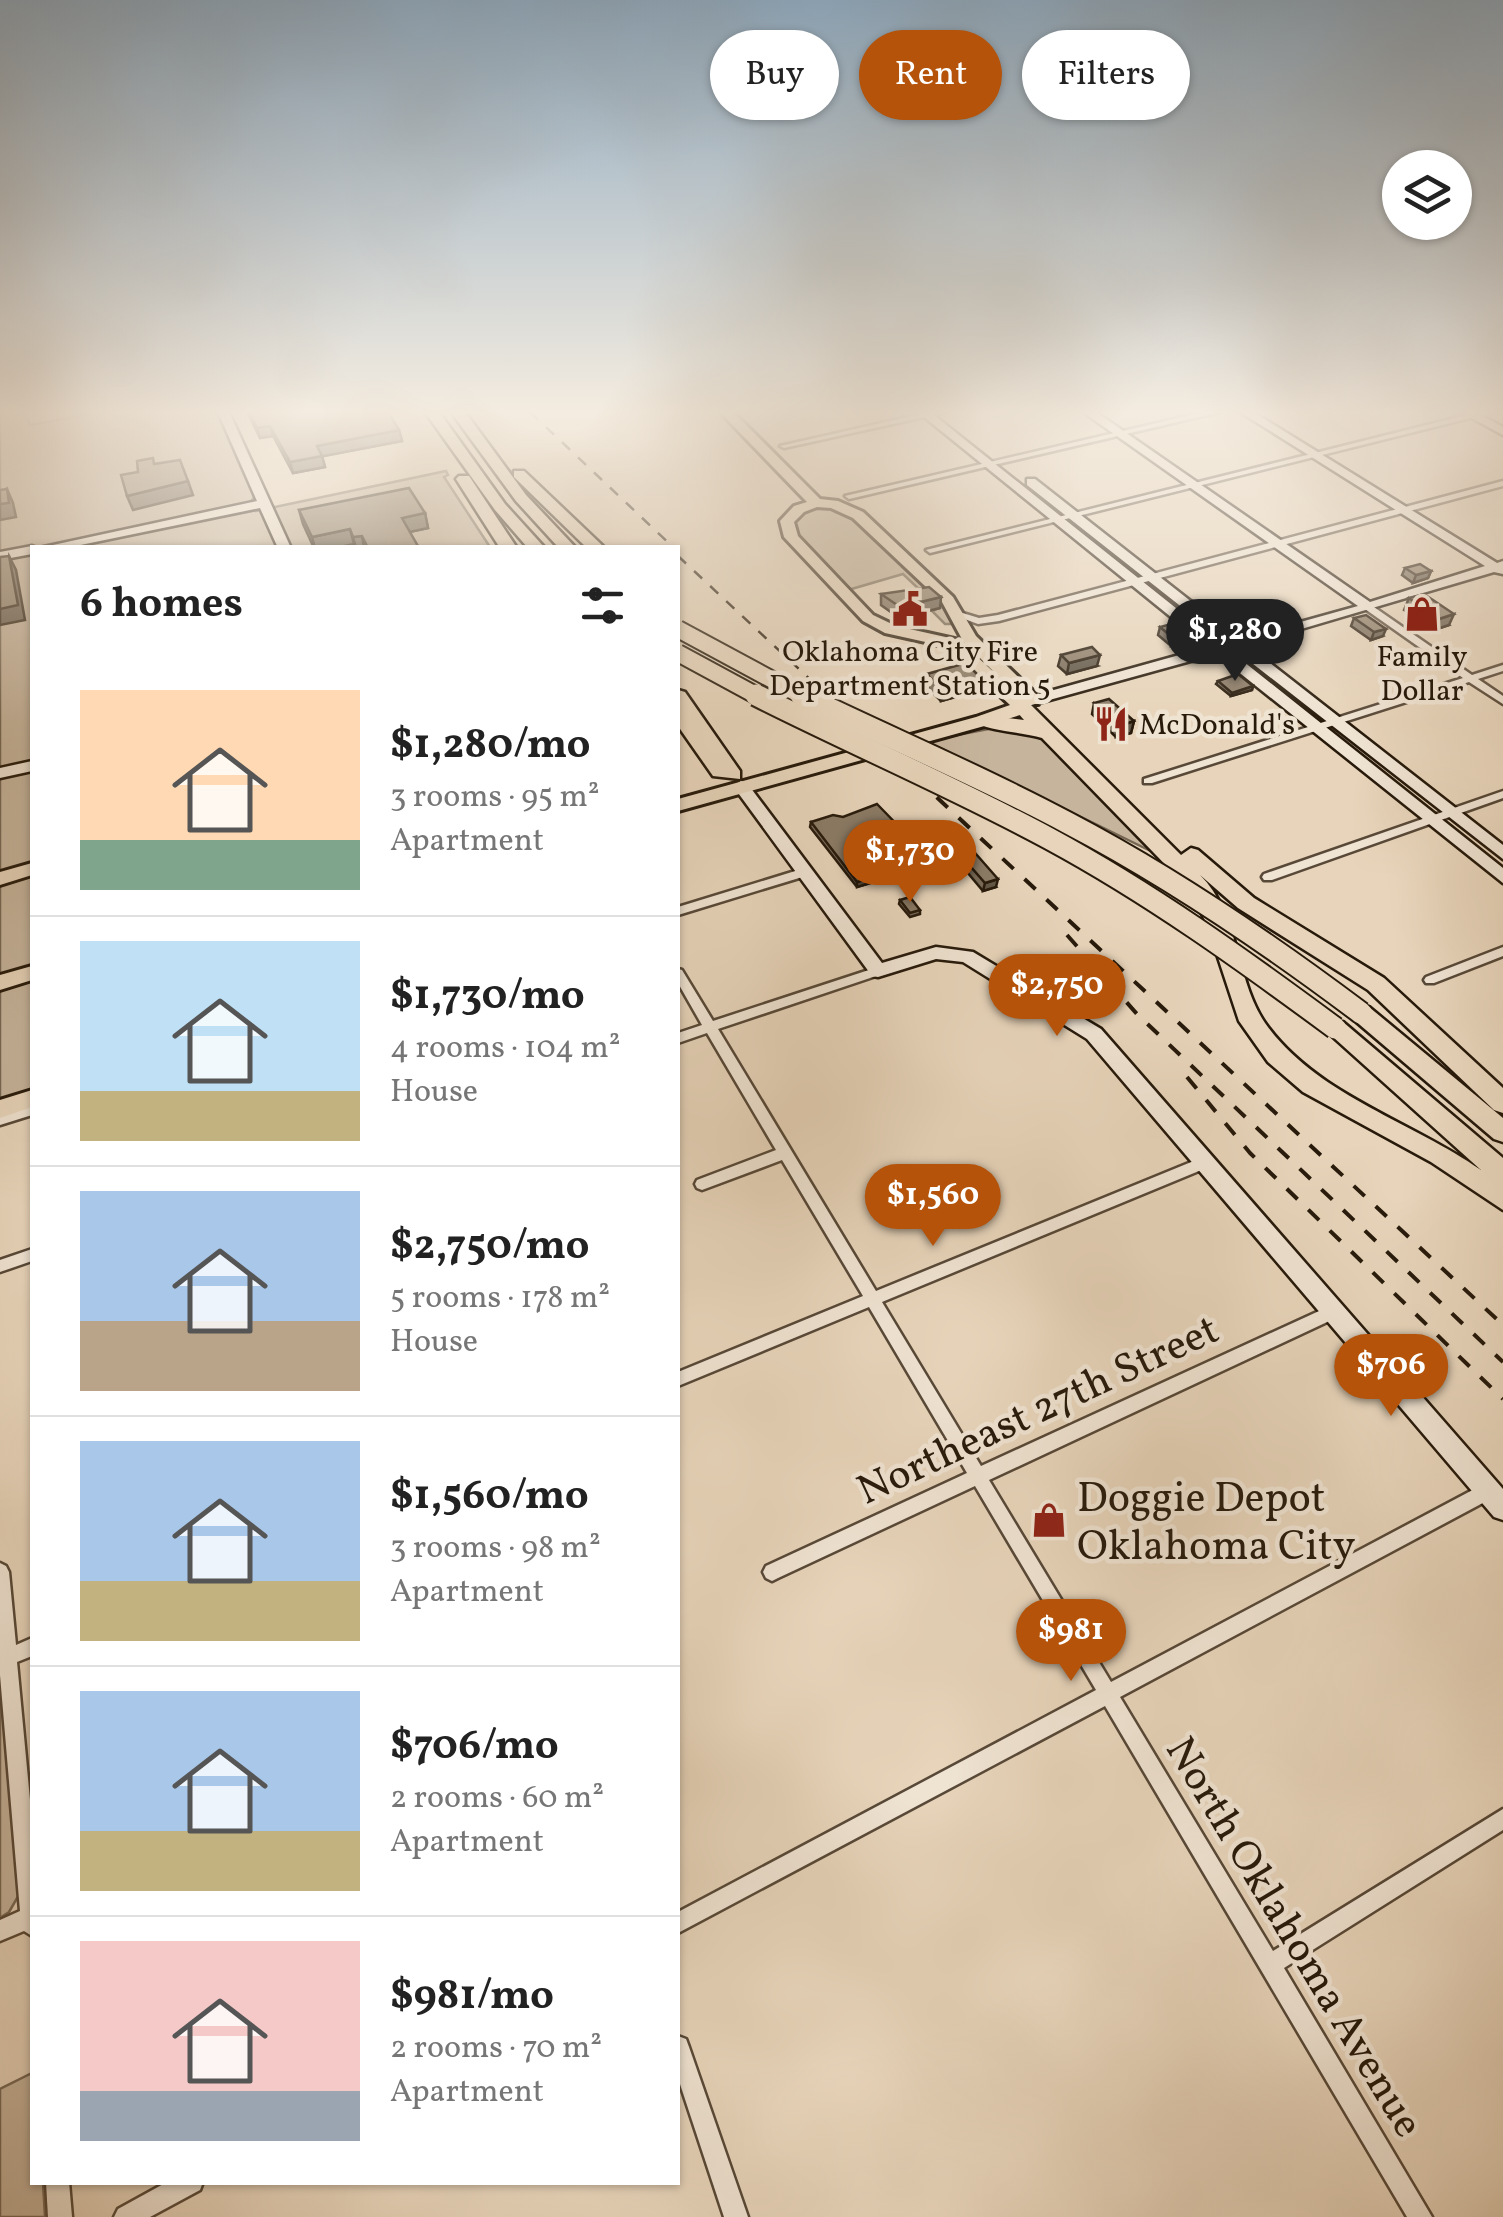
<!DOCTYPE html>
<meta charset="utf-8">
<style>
body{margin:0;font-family:Vollkorn,serif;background:#f6f6f6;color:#222;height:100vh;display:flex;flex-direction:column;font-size:38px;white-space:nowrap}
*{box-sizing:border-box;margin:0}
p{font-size:32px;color:#767676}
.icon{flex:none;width:55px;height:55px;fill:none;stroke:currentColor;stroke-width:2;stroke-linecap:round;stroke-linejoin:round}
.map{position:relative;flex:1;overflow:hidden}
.details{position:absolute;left:30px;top:545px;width:650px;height:1640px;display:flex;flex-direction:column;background:#fff;border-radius:0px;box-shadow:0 2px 8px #0004}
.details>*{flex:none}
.hud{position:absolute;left:710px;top:30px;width:642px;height:90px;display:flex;gap:20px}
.tools{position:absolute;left:1382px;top:150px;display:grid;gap:20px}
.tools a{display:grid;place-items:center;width:90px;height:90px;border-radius:50%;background:#fff;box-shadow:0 2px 8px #0004;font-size:50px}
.price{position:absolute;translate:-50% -85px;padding:0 22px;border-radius:35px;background:#b45309;color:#fff;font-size:32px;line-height:65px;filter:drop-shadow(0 2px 5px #0008)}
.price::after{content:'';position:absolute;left:50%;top:60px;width:30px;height:22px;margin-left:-15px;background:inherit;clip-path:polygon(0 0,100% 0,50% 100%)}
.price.active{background:#222;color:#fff}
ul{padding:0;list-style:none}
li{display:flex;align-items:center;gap:30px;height:250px;padding:0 50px}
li+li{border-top:2px solid #e0e0e0}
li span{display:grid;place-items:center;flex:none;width:280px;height:200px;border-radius:0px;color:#555}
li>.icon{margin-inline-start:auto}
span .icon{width:120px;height:120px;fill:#fffc;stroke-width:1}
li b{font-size:42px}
h2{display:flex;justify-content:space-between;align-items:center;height:120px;padding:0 50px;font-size:42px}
.chip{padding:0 35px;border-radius:45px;background:#fff;box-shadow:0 2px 8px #0004;font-size:35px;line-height:90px}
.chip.active{background:#b45309;color:#fff}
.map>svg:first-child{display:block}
</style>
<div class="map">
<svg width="1503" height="2217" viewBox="0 0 1503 2217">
<rect width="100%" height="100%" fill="#e7d4ba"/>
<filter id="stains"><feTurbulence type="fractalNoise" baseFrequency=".002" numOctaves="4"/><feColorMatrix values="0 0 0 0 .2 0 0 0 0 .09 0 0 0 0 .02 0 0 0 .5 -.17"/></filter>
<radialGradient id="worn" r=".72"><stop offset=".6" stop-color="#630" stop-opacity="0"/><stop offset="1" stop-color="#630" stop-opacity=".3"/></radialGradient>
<g fill="#c6b49c" stroke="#766754" stroke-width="2.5">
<polygon points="0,412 26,412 30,425 101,412 217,412 256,495 252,500 256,511 446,471 448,475 444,477 490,547 32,548 32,1105 0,1115"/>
<polygon points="822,506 850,513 946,603 952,624 945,624 932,611 939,608 903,574 848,590 795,535 793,523 805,510"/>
<polygon points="1004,726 1044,738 1169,860 926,741"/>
<polygon points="0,1673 20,1893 9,1912 0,1918"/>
<polygon points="32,2073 32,2182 43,2183 45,2217 0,2217 0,2089"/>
</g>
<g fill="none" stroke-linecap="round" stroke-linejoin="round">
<defs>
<g id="street">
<polygon points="930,412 947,412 784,448 780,446"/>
<polygon points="1204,412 1220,412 849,499 845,496"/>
<polygon points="1479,412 1494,412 930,553 926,550"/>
<polygon points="1503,481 1503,486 999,621 978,624 951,614 956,611 979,618 998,615"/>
<polygon points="1365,605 1371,605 1472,675 1503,665 1503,671 1478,679 1503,696 1503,704 1469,682 1152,783 1144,783 1144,779 1463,678 1365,609"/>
<polygon points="1503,791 1503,798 1272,880 1264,880 1262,877 1264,874"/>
<polygon points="805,868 809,869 809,875 678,915 678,907"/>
<polygon points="1503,947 1503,956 1434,983 1426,983 1424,980 1426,977"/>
<polygon points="878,967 882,968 884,971 882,974 718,1029 876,1291 1201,1158 1211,1158 1213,1162 1211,1166 882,1302 981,1466 1330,1306 1335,1304 1340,1306 1343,1311 1340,1316 989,1480 1111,1682 1482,1485 1488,1483 1494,1485 1497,1491 1494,1497 1120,1697 1273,1951 1503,1809 1503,1830 1284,1968 1432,2217 1407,2217 1105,1706 678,1933 678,1912 1096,1690 975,1486 778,1578 772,1581 766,1578 763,1572 766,1566 967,1473 869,1307 678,1386 678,1372 863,1296 782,1160 702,1190 697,1188 695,1184 697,1180 776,1150 707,1033 678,1043 678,1033 702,1025 678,983 678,969 682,970 713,1021"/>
<polygon points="32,1105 32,1115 0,1125 0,1115"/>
<polygon points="32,1249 32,1261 0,1272 0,1260"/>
<polygon points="0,1563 6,1566 9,1572 16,1645 32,1638 32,1656 17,1662 32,1821 32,1936 24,1931 0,1941 0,1920 20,1911 0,1675"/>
<polygon points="678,2036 686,2039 689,2047 748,2217 724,2217 678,2078"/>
<polygon points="46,2182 69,2182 72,2217 48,2217"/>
<polygon points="167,2182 203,2182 200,2190 150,2217 114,2217 118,2209"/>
</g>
<g id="secondary">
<polygon points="218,412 229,412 291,548 278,548 260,508 66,548 39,548 257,501"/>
<polygon points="918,412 930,412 1221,644 1226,642 1027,485 1027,479 1035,479 1239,639 1358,606 1083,412 1096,412 1370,602 1485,566 1240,412 1253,412 1497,563 1503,561 1503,574 1494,572 1247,645 1503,845 1503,859 1234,649 1229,650 1503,868 1503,883 1216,654 1024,707 1014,707 1014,701 1208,647"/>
<polygon points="1461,412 1475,412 1503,427 1503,435"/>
<polygon points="32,546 37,548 32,548 32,554 0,560 0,552"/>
<polygon points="32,761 32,771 0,778 0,768"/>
<polygon points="741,781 747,783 882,963 936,947 973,952 1101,1029 1503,1489 1503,1520 1494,1517 1087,1039 963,962 936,959 878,977 872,976 733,786"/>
</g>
<g id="primary">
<path d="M 720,412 L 733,412 L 820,499 L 838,501 L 863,512 L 953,597 L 976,636 L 1038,696 L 1038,704 L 1027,704 L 1020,715 L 988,725 L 678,811 L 678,799 L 976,717 L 1010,705 L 948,647 L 885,633 L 863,621 L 784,537 L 780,521 L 794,506 L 807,502 ZM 817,507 L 831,508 L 853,518 L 942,602 L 963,641 L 999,677 L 959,640 L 896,626 L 873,615 L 798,536 L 794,522 L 804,512 Z"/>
<polygon points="32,863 32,875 0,885 0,872"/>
<polygon points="32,966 32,980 0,990 0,975"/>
<polygon points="32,1090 32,1107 0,1118 0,1100"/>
</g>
<g id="highway">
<polygon points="425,412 439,412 505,504 545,548 528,548 495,510"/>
<polygon points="451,412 465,412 526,495 576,548 559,548 516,501"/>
<polygon points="514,471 524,471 605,548 587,548 514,477"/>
<polygon points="459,476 469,476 517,548 500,548 456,479"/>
<polygon points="678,690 685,692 740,771 740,779 713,776 678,726"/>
<path d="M 1019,698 L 1026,700 L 1181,855 L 1191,848 L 1198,850 L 1254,898 L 1384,978 L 1503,1088 L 1503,1113 L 1494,1110 L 1368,990 L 1238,908 L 1200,875 C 1240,914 1235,979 1265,1023 C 1316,1095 1411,1121 1481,1170 L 1323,1028 L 1327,1022 L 1343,1022 L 1503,1158 L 1503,1210 L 1431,1162 L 1303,1092 L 1268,1062 L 1239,1021 L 1208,927 L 1191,891 L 1042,738 C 1023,732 986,731 973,721 L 982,715 L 1024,720 L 1010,704 Z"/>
<polygon points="1361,1004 1369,1007 1503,1118 1503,1142 1494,1139 1353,1019 1349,1013 1353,1007"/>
</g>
</defs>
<use href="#street" stroke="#574837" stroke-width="5"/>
<use href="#secondary" stroke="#271a0b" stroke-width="5"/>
<use href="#primary" stroke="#271a0b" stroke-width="6"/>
<use href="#highway" stroke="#271a0b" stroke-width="5"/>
<use href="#street" fill="#efe3d2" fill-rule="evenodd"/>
<use href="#secondary" fill="#efe3d2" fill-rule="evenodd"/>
<use href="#primary" fill="#e7d4ba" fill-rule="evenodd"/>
<use href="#highway" fill="#e7d4ba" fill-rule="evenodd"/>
<g stroke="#271a0b" stroke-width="2.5" stroke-dasharray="11 11" stroke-linecap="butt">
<polyline points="530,412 674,548"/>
<polyline points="678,556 830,698"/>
</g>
<g stroke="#271a0b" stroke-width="4" stroke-dasharray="15 15" stroke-linecap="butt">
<polyline points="827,695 1503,1325"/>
<polyline points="1067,935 1137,1014 1503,1362"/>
<polyline points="1187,1077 1250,1153 1503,1399"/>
</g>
<defs>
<g id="highway-bridge-far1">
<polyline points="678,629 806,698"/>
<polyline points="678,653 761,698"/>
</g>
<g id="highway-bridge">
<path d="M 756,695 C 853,744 954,787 1050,839 C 1150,893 1243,960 1335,1028"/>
<path d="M 801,695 C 889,738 981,776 1068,823 C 1171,877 1268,943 1361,1013"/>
</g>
</defs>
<use href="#highway-bridge-far1" stroke="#271a0b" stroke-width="20" stroke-linecap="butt"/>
<use href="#highway-bridge" stroke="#271a0b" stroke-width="25" stroke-linecap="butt"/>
<use href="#highway-bridge-far1" stroke="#e7d4ba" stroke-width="16"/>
<use href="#highway-bridge" stroke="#e7d4ba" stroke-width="21"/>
</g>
<g fill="#786a58" stroke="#271a0b" stroke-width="2.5">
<polygon points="247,412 388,412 399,430 402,441 322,456 325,467 293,473 273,436 260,438"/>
<polygon points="299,510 425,513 428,528 409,532 419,548 355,548 354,544 335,548 314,548 303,524"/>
<polygon points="1405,568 1431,571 1428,578 1413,583 1402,575"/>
<polygon points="881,594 941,597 940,608 899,618 881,605"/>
<polygon points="1409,598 1449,625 1434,630 1404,610"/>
<polygon points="1354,618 1383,636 1371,640 1351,626"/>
<polygon points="1160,627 1183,643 1171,646 1158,635"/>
<polygon points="1061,655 1097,666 1067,674 1058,666"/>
<polygon points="927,674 982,679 980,690 941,701 925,685"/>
<polygon points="1218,681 1253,686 1252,690 1231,696 1216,684"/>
<polygon points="1094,703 1134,721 1131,733 1116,737 1092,714"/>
<polygon points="811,822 910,844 865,855 880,875 880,880 857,887 810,827"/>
<polygon points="964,859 996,887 983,891 962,866"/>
<polygon points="900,900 920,910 920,914 910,917 899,904"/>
</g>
<g fill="#615647" stroke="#271a0b" stroke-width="2.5">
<polygon points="270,426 273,436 260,438 257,428"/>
<polygon points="399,430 402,441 319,457 317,446"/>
<polygon points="322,456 325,467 293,473 290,462"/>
<polygon points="188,481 193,495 133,510 127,496"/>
<polygon points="7,489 13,503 16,517 0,520 0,504"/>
<polygon points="425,513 428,528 405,533 402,518"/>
<polygon points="350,529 354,544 335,548 315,548 312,537"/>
<polygon points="362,536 364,548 356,548 353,537"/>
<polygon points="9,556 16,570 25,620 0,625 0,609"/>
<polygon points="1431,571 1428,578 1413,583 1416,575"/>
<polygon points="941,597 940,608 899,618 900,607"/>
<polygon points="1454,614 1449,625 1434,630 1439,619"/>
<polygon points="1386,629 1383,636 1371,640 1374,632"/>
<polygon points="1185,635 1183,643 1171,646 1173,638"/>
<polygon points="1100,655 1097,666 1067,674 1069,663"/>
<polygon points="982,679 980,690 941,701 942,690"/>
<polygon points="1253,686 1252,690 1231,696 1232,693"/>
<polygon points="1134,721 1131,733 1116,737 1119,726"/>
<polygon points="911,839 910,844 861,856 861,851"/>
<polygon points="880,875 880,880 857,887 857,882"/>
<polygon points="998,879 996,887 983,891 985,883"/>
</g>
<g fill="#8b7b66" stroke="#271a0b" stroke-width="2.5">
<polygon points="249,412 388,412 399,430 317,446 322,456 290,462 270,426 257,428"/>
<polygon points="153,458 154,464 180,460 188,481 127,496 121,475 138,472 137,461"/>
<polygon points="409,488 425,513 402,518 419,548 368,548 362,536 353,537 350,529 312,537 299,510"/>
<polygon points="7,489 9,503 0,504 0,490"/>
<polygon points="9,556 18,605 0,609 0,557"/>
<polygon points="1420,564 1431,571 1416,575 1405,568"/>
<polygon points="929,587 941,597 900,607 881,594"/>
<polygon points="1424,594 1454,614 1439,619 1409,598"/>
<polygon points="1366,615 1386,629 1374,632 1354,618"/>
<polygon points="1171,624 1185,635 1173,638 1160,627"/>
<polygon points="1092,647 1100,655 1069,663 1061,655"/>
<polygon points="966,663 982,679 942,690 927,674"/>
<polygon points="1238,674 1253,686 1232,693 1218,681"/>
<polygon points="1109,699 1134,721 1119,726 1094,703"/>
<polygon points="877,804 911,839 861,851 880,875 857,882 811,822 833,815 843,817"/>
<polygon points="976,854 998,879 985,883 964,859"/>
<polygon points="910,897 920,910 910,913 900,900"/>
</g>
<linearGradient id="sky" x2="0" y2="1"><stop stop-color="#8da8be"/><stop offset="0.57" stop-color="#f4ece0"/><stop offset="1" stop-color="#f4ece0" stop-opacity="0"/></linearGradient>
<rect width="1503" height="723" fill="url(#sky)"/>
<defs>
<symbol id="civic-bare" viewBox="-9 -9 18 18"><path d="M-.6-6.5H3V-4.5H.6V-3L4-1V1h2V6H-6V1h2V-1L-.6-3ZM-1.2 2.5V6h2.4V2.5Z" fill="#8f2418" stroke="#efe3d2" stroke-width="2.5" paint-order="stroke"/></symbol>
<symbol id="shop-bare" viewBox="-9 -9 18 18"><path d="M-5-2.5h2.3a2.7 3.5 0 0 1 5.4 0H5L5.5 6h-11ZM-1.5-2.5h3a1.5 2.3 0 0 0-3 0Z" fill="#8f2418" stroke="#efe3d2" stroke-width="2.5" paint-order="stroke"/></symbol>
<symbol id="restaurant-bare" viewBox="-9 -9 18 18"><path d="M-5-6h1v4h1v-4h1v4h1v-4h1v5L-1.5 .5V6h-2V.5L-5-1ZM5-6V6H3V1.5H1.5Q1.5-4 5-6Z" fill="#8f2418" stroke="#efe3d2" stroke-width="2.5" paint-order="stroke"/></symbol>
</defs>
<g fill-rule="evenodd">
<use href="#civic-bare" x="885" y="584" width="50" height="50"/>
<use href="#shop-bare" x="1397" y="589" width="50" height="50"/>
<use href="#restaurant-bare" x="1086" y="699" width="50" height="50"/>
<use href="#shop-bare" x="1024" y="1495" width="50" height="50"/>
</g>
<g text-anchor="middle" stroke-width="9" stroke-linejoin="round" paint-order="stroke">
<g font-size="30" fill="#271a0b" stroke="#efe3d2">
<text x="910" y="661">Oklahoma City Fire<tspan x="910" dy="34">Department Station 5</tspan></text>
<text x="1422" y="666">Family<tspan x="1422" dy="34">Dollar</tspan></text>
<text x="1139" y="734" text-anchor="start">McDonald's</text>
</g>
<g font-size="42" fill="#271a0b" stroke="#efe3d2">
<text transform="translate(1037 1408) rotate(-25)" y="15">Northeast 27th Street</text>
<text transform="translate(1296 1936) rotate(59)" y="15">North Oklahoma Avenue</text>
</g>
<g font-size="42" fill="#271a0b" stroke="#efe3d2" text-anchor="start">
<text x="1077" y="1511">Doggie Depot<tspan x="1077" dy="48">Oklahoma City</tspan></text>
</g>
</g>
<rect width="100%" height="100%" filter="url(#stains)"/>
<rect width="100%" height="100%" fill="url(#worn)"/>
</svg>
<div class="tools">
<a><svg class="icon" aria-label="layers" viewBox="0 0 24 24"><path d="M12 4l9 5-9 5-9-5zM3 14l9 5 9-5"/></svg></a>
</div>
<b class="price active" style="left:1235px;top:684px">$1,280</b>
<b class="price" style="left:910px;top:905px">$1,730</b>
<b class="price" style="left:1057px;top:1039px">$2,750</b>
<b class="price" style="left:933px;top:1249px">$1,560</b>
<b class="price" style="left:1391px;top:1419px">$706</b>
<b class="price" style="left:1071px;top:1684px">$981</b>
<div class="hud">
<a class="chip">Buy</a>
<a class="chip active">Rent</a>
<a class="chip">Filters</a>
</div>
<section class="details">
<h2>6 homes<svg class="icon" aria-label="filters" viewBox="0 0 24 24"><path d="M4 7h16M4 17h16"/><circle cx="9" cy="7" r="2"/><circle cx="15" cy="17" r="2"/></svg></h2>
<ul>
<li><span style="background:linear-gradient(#ffd9b3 75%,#7fa58c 0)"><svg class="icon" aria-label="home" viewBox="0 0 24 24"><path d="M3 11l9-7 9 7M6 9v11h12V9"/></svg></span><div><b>$1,280/mo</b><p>3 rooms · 95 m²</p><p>Apartment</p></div></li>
<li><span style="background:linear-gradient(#bfe0f5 75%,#c2b280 0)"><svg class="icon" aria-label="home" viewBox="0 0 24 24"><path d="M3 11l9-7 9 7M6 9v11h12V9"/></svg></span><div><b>$1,730/mo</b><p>4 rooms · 104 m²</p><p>House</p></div></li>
<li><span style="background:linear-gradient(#a9c7e8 65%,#b9a48a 0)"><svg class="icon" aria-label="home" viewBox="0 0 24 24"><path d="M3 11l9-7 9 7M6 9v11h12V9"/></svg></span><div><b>$2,750/mo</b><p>5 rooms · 178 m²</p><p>House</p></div></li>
<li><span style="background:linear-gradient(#a9c7e8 70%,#c2b280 0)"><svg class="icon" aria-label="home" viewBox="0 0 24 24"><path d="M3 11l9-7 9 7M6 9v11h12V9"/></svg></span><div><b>$1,560/mo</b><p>3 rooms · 98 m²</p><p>Apartment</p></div></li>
<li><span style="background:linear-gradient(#a9c7e8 70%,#c2b280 0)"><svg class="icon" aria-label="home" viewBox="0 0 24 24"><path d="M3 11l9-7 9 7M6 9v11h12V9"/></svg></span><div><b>$706/mo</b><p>2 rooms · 60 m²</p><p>Apartment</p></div></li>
<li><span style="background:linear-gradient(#f6c9c9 75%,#9aa5b1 0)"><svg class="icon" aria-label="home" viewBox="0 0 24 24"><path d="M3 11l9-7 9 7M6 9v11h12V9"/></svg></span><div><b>$981/mo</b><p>2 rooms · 70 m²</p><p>Apartment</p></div></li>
</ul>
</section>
</div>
